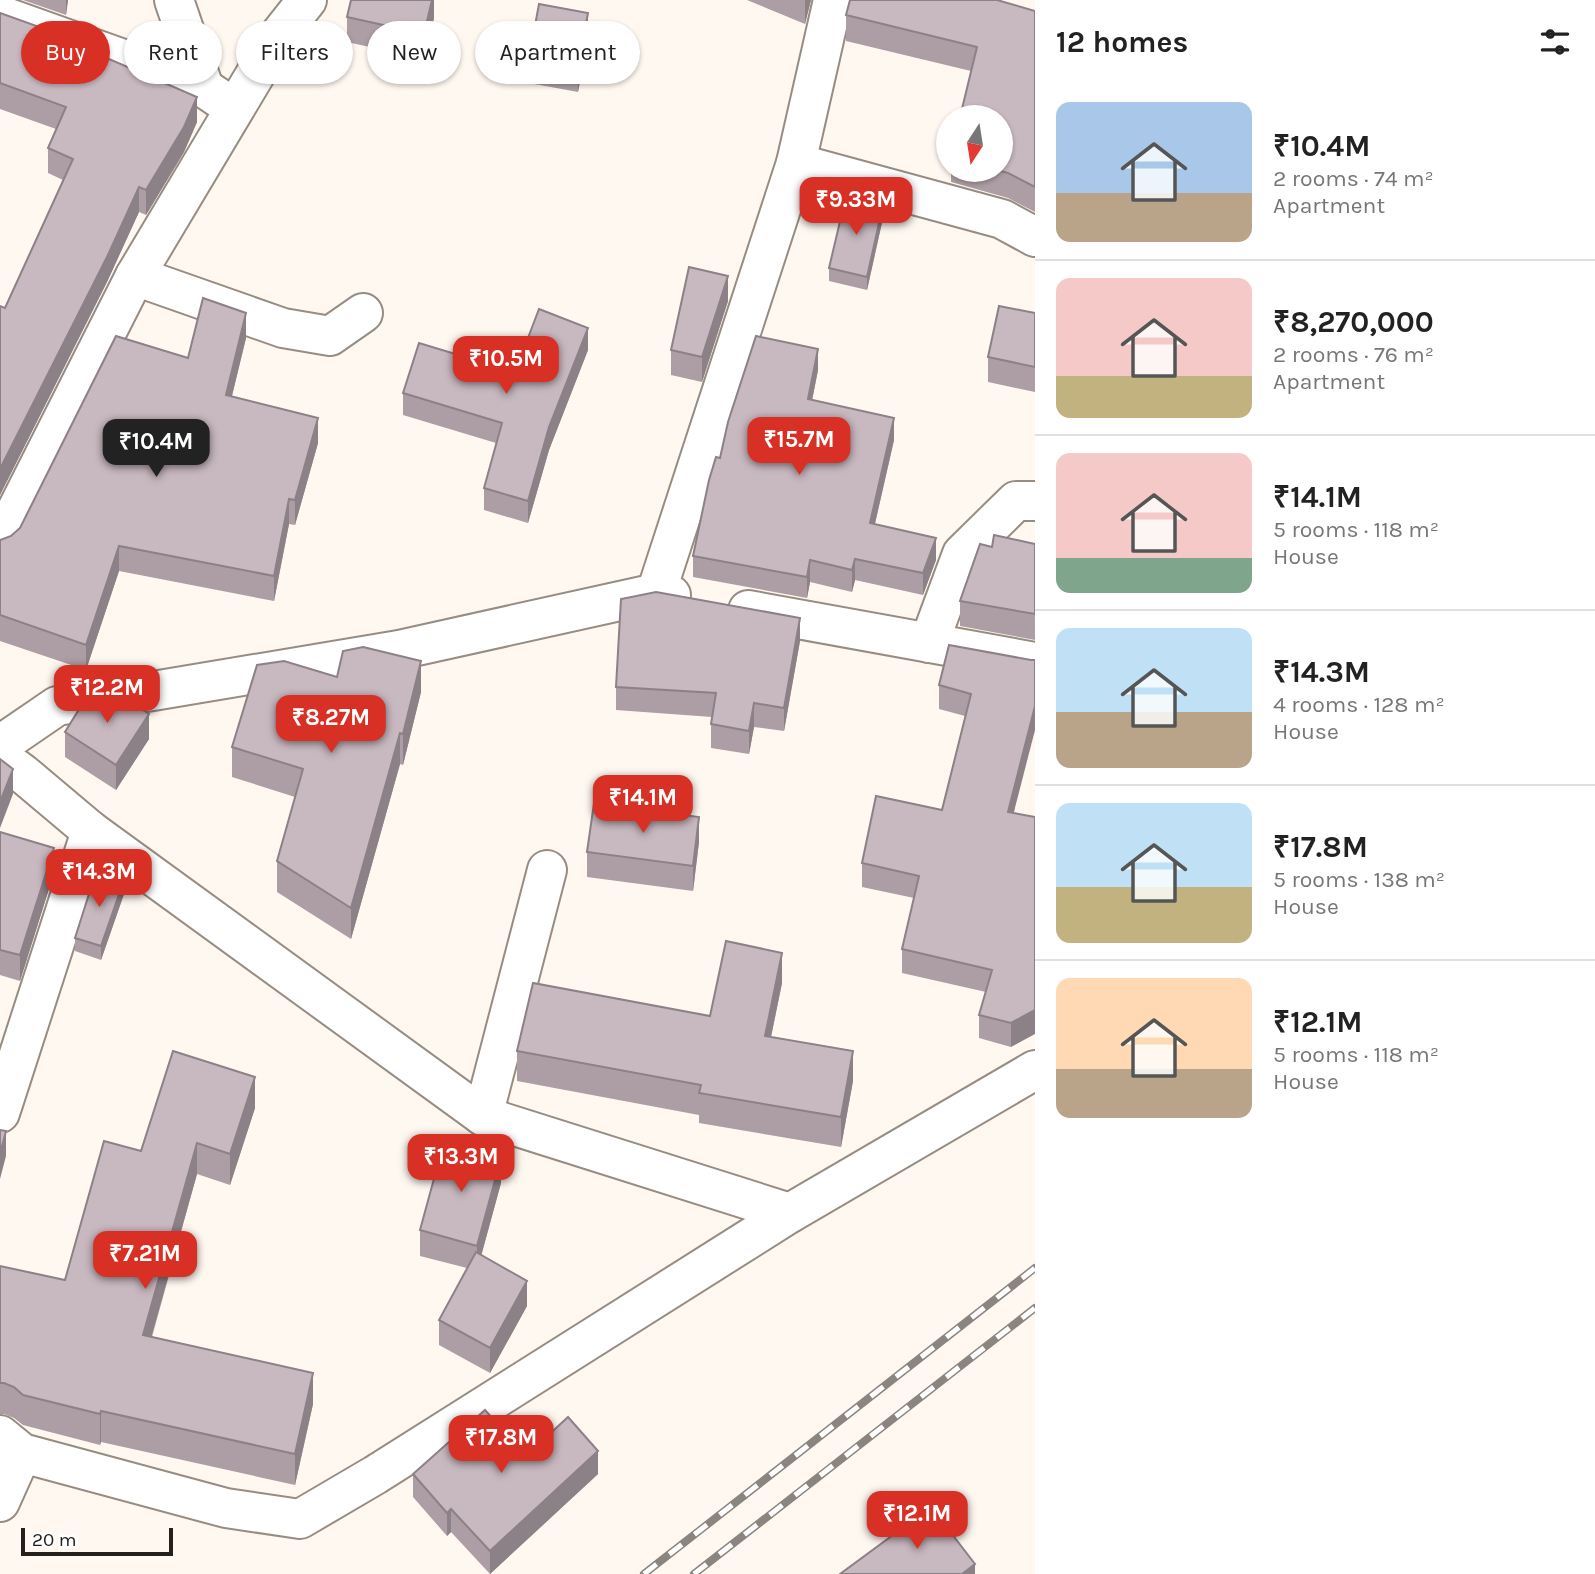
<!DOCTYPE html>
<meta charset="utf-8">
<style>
body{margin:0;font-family:Karla,sans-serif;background:#f2f2f2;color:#222;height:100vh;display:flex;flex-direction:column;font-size:26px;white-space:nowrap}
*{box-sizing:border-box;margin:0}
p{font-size:23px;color:#767676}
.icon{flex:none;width:38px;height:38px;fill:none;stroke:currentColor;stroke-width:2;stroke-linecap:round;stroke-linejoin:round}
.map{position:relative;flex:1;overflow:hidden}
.sheet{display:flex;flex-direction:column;background:#fff;width:560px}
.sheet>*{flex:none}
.guide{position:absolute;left:21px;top:21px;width:665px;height:63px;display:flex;gap:14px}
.needle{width:46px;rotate:192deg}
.buttons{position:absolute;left:936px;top:105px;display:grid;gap:14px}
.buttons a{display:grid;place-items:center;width:77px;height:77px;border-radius:50%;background:#fff;box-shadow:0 2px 5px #0004;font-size:35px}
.scale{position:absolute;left:21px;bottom:18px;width:152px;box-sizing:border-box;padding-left:7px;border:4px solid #24201c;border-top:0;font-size:19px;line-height:24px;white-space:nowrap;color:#24201c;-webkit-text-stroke:5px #fff;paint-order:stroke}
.price{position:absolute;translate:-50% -60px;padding:0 16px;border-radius:14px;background:#d93025;color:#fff;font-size:23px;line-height:46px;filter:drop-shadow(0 2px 4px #0008)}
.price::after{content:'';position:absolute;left:50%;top:42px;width:21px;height:16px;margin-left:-10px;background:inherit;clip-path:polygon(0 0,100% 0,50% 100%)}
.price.active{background:#222;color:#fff}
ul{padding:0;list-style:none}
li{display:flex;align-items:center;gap:21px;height:175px;padding:0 21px}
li+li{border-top:2px solid #e0e0e0}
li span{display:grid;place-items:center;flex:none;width:196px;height:140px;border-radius:14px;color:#555}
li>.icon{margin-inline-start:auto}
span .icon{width:84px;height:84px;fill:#fffc;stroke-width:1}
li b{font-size:30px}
h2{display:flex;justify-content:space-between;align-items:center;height:84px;padding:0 21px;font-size:30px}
.pill{padding:0 24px;border-radius:32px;background:#fff;box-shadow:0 2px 5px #0004;font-size:24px;line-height:63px}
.pill.active{background:#d93025;color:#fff}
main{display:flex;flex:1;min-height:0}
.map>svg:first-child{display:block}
</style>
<main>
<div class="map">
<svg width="1035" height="1574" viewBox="0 0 1035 1574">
<rect width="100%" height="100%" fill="#fff8f1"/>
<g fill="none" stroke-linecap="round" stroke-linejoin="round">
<defs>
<g id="minor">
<polyline points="174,0 204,88"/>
<polyline points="0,15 204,88 234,108"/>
<polyline points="796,163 1002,219 1035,237"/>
<polyline points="135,276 283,328 330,336 363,313"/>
<polyline points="0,543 135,276 277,38 307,0"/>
<polyline points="656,593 796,163 833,0"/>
<polyline points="748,610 1035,662"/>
<polyline points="929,643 962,554 1016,501 1035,501"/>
<polyline points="0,745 57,706 153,691 399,650 656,593 671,595"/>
<polyline points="0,757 22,773 91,831 483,1116 790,1213"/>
<polyline points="0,1113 91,831"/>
<polyline points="483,1116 547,870"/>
<polyline points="0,1435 22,1453 226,1508 300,1519 375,1475 790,1213 1035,1070"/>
<polyline points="0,1502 22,1453"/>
</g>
</defs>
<use href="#minor" stroke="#978c82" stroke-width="42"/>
<use href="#minor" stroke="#fff" stroke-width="38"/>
<defs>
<g id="rail">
<polyline points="644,1574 1035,1268"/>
<polyline points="694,1574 1035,1308"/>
</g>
</defs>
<use href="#rail" stroke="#8b8580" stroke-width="8"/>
<use href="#rail" stroke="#fff" stroke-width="5" stroke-dasharray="16" stroke-linecap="butt"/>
</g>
<g fill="#ac9ea4">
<polygon points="23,0 68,0 66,15"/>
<polygon points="434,0 434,18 424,59 347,42 347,17"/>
<polygon points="747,0 811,0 805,24"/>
<polygon points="1035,11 1035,212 1008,198 951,182 951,170 1001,170 971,71 846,41 846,15"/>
<polygon points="0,13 59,37 197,122 184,152 146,215 139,212 107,282 0,495 0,306 5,308 63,180 48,173 48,148 56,129 0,109"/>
<polygon points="588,39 578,92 529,83 529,58"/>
<polygon points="883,218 867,290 829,281 829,268"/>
<polygon points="728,301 702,382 671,375 671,350"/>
<polygon points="1035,313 1035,392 988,382 988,357"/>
<polygon points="246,338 232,396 318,443 295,525 289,524 274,601 119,571 86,670 0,641 0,540 11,536 188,358"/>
<polygon points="588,350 549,450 528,523 484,510 484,488 496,443 403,415 403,393 515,372"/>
<polygon points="818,370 812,400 894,440 875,524 936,560 923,595 855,580 852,592 810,582 807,598 693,577 693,556 720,458"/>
<polygon points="1035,544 1035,640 960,626 960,601 992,547"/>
<polygon points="800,641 784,731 754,727 749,754 711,748 711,724 712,717 616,710 616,687"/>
<polygon points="1031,660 1014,813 1011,1047 979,1038 979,1015 986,992 902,973 902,949 914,898 862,887 862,863 942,810 965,716 939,709 939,685"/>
<polygon points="421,692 403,765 400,764 351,939 277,892 277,861 295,797 232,777 232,747"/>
<polygon points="65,732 149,739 116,790 65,757"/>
<polygon points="0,832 54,873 20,981 0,975"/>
<polygon points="699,842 693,891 587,877 587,852"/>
<polygon points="124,894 101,960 75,951 75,938"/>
<polygon points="782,983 771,1037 853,1081 841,1147 699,1123 699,1115 517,1081 517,1051 710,1016"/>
<polygon points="255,1108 230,1185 197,1174 152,1337 313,1404 295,1485 101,1442 100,1445 23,1425 14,1418 4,1414 0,1414 0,1266 65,1280 141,1151"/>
<polygon points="501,1183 481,1256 527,1306 490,1373 439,1345 439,1320 467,1268 420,1256 420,1230"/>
<polygon points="526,1456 598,1474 490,1574 451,1532 447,1536 413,1497 413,1474"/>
</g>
<g fill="#8c8186">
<polygon points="66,0 68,0 66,15"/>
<polygon points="432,0 434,0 434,18 424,59 424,34"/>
<polygon points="805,0 811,0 805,24"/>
<polygon points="588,13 588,39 578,92 578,67"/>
<polygon points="197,97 197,122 184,152 146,215 146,190"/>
<polygon points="139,187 139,212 107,282 0,495 0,469"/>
<polygon points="883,205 883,218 867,290 867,277"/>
<polygon points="728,276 728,301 702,382 702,357"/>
<polygon points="246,313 246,338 226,420 226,395"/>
<polygon points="588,328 588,350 549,450 528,523 528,501 549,427"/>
<polygon points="818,349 818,370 808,421 808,399"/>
<polygon points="318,418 318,443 295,525 295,500"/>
<polygon points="894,418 894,440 870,545 870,523"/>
<polygon points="289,499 289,524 274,601 274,576"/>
<polygon points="936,538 936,560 923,595 923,573"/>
<polygon points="119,546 119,571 86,670 86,645"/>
<polygon points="855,559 855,580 852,592 852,570"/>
<polygon points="810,560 810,582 807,598 807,577"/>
<polygon points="800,618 800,641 784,731 784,708"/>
<polygon points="421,661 421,692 403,765 403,734"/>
<polygon points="754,703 754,727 749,754 749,731"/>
<polygon points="1035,706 1035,730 1008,835 1008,812"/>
<polygon points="149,714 149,739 116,790 116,765"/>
<polygon points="400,733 400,764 351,939 351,908"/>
<polygon points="13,769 13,794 0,828 0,802"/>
<polygon points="699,817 699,842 693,891 693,866"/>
<polygon points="54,848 54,873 20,981 20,955"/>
<polygon points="124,880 124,894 101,960 101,946"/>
<polygon points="782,953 782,983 765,1066 765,1036"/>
<polygon points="1035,1010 1035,1034 1011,1047 1011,1023"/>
<polygon points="853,1051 853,1081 841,1147 841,1117"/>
<polygon points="255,1077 255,1108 230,1185 230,1154"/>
<polygon points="6,1131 6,1156 0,1179 0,1154"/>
<polygon points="197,1143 197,1174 143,1366 143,1335"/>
<polygon points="501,1158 501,1183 477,1271 477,1246"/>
<polygon points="527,1281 527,1306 490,1373 490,1348"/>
<polygon points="313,1373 313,1404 295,1485 295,1454"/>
<polygon points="101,1411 101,1442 100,1445 100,1414"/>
<polygon points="598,1451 598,1474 490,1574 490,1551"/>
<polygon points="451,1509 451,1532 447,1536 447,1513"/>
<polygon points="975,1564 975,1574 962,1574"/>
</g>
<g fill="#c8b8bf" stroke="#8c8186" stroke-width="2">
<polygon points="351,0 432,0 424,34 347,17"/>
<polygon points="850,0 997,0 1035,11 1035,187 1008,173 997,170 1001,170 1001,117 960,117 977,47 846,15"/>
<polygon points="539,4 588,13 578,67 529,58"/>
<polygon points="0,13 59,34 58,37 197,97 184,127 146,190 139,187 107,257 0,469 0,306 5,308 73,159 48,148 66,107 0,83"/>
<polygon points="846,196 883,205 867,277 829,268"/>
<polygon points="689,267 728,276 702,357 671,350"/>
<polygon points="203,298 246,313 226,395 318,418 295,500 289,499 274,576 119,546 86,645 0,615 0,540 11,536 20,528 116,336 188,358"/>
<polygon points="999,306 1035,313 1035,367 988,357"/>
<polygon points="539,309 588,328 549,427 528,501 484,488 502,423 403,393 419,343 515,372"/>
<polygon points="756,336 818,349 808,399 894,418 870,523 936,538 923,573 855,559 852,570 810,560 807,577 693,556 709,480 716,457 720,458 728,422"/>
<polygon points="994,535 1035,544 1035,614 960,601 980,544 992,547"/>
<polygon points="656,592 800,618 784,708 754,703 749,731 711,724 716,693 616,687 621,599"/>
<polygon points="949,645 1031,660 1035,660 1035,706 1008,812 1035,817 1035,1010 1011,1023 979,1015 992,970 902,949 919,876 862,863 876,796 942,810 971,694 939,685"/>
<polygon points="363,647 421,661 403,734 400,733 351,908 277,861 303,769 232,747 257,665 284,661 337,677 343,651"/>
<polygon points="117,693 149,714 116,765 65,732 86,698"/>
<polygon points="0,759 13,769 0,802"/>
<polygon points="594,803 699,817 693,866 587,852"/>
<polygon points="0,832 54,848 20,955 0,950"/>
<polygon points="96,872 124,880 101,946 75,938"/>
<polygon points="726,941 782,953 765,1036 853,1051 841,1117 699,1093 701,1085 517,1051 533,983 710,1016"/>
<polygon points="173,1051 255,1077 230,1154 197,1143 143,1335 313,1373 295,1454 101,1411 100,1414 23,1395 14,1387 4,1383 0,1383 0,1266 65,1280 104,1141 141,1151"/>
<polygon points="0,1130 6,1131 0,1154"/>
<polygon points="444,1142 501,1158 477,1246 420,1230"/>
<polygon points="476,1252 527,1281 490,1348 439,1320"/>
<polygon points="485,1410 526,1456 568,1417 598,1451 490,1551 451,1509 447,1513 413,1474"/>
<polygon points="931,1507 975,1564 962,1574 840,1574"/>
</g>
</svg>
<div class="buttons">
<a><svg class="needle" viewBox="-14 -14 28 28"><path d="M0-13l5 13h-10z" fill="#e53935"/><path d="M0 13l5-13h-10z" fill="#767676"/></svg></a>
</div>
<div class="scale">20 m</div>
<b class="price" style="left:856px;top:237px">₹9.33M</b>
<b class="price" style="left:506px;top:396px">₹10.5M</b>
<b class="price" style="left:799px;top:477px">₹15.7M</b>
<b class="price active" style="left:156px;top:479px">₹10.4M</b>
<b class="price" style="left:107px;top:725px">₹12.2M</b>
<b class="price" style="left:331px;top:755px">₹8.27M</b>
<b class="price" style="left:643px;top:835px">₹14.1M</b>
<b class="price" style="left:99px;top:909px">₹14.3M</b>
<b class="price" style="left:461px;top:1194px">₹13.3M</b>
<b class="price" style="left:145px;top:1291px">₹7.21M</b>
<b class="price" style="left:501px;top:1475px">₹17.8M</b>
<b class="price" style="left:917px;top:1551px">₹12.1M</b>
<div class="guide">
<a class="pill active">Buy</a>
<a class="pill">Rent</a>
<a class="pill">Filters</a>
<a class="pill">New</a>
<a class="pill">Apartment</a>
</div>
</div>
<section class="sheet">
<h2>12 homes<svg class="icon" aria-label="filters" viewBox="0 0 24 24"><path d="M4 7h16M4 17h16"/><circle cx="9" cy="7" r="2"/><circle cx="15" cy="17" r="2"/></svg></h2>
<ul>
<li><span style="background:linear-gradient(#a9c7e8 65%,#b9a48a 0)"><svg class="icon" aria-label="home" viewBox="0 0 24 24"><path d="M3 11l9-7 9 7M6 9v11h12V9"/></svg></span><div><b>₹10.4M</b><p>2 rooms · 74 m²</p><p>Apartment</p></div></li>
<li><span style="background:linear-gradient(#f6c9c9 70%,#c2b280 0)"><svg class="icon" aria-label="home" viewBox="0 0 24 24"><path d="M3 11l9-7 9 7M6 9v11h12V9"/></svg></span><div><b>₹8,270,000</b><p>2 rooms · 76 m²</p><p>Apartment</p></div></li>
<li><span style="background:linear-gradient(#f6c9c9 75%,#7fa58c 0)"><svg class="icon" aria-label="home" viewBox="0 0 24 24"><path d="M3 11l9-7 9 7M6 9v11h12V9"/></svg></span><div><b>₹14.1M</b><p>5 rooms · 118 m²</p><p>House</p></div></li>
<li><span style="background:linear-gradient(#bfe0f5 60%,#b9a48a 0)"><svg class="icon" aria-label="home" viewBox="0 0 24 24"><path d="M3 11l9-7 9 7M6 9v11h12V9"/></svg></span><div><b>₹14.3M</b><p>4 rooms · 128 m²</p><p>House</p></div></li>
<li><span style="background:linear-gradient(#bfe0f5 60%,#c2b280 0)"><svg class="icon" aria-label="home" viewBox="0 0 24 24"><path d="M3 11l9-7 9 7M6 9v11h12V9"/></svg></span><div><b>₹17.8M</b><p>5 rooms · 138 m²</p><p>House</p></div></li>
<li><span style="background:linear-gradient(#ffd9b3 65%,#b9a48a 0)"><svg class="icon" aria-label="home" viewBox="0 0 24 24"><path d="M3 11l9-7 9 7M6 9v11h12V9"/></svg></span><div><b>₹12.1M</b><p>5 rooms · 118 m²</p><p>House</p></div></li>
</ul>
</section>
</main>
